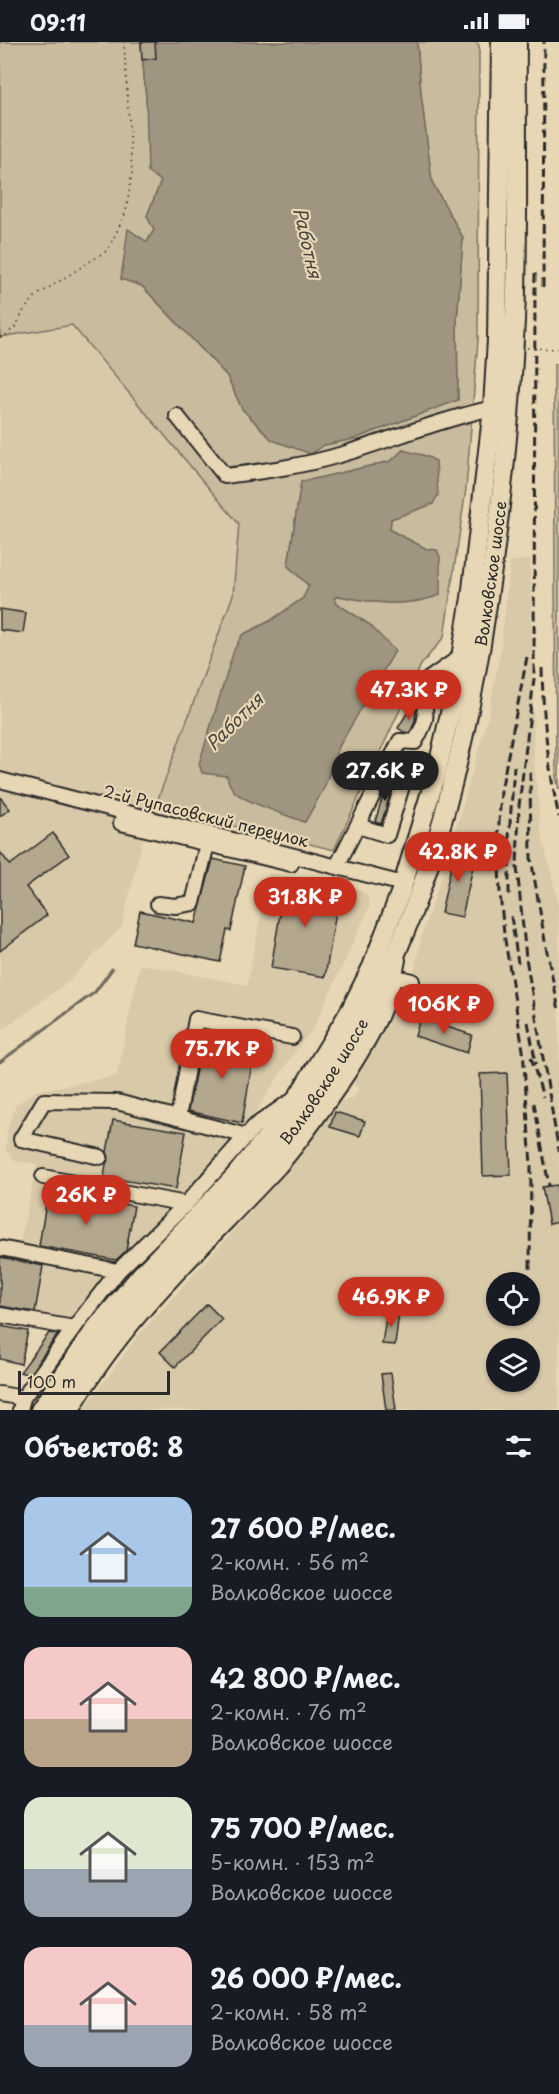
<!DOCTYPE html>
<html lang="ru">
<meta charset="utf-8">
<style>
body{margin:0;font-family:"Playpen Sans",sans-serif;background:#242831;color:#f1f3f6;height:100vh;display:flex;flex-direction:column;font-size:22px;white-space:nowrap}
*{box-sizing:border-box;margin:0}
p{font-size:20px;color:#9ea1a6}
.icon{flex:none;width:33px;height:33px;fill:none;stroke:currentColor;stroke-width:2;stroke-linecap:round;stroke-linejoin:round}
.map{position:relative;height:1368px;overflow:hidden}
.side{display:flex;flex-direction:column;background:#171b24;flex:1}
.side>*{flex:none}
.controls{position:absolute;left:486px;top:1230px;display:grid;gap:12px}
.controls a{display:grid;place-items:center;width:54px;height:54px;border-radius:50%;background:#171b24;box-shadow:0 2px 4px #0004;font-size:30px}
.scale{position:absolute;left:18px;bottom:15px;width:152px;box-sizing:border-box;padding-left:6px;border:3px solid #2b2b2b;border-top:0;font-size:16px;line-height:21px;white-space:nowrap;color:#2b2b2b;-webkit-text-stroke:4px #e8d7b4;paint-order:stroke}
.price{position:absolute;translate:-50% -51px;padding:0 14px;border-radius:21px;background:#c8321e;color:#fff;font-size:20px;line-height:39px;filter:drop-shadow(0 2px 3px #0008)}
.price::after{content:'';position:absolute;left:50%;top:36px;width:18px;height:14px;margin-left:-9px;background:inherit;clip-path:polygon(0 0,100% 0,50% 100%)}
.price.active{background:#222;color:#fff}
ul{padding:0;list-style:none}
li{display:flex;align-items:center;gap:18px;height:150px;padding:0 24px}
li span{display:grid;place-items:center;flex:none;width:168px;height:120px;border-radius:18px;color:#555}
li>.icon{margin-inline-start:auto}
span .icon{width:72px;height:72px;fill:#fffc;stroke-width:1}
li b{font-size:26px}
h2{display:flex;justify-content:space-between;align-items:center;height:72px;padding:0 24px;font-size:26px}
.status{display:flex;justify-content:space-between;align-items:center;height:42px;padding:0 30px;background:#171b24;direction:ltr}
.status svg{height:16px;fill:currentColor}
.map>svg:first-child{display:block}
</style>
<div class="status"><b>09:11</b><svg viewBox="0 0 49 12"><path d="M0 12V9h3v3zM5 12V6h3v6zM10 12V3h3v9zM15 12V0h3v12zM26 1h20v11H26zM47 4h2v5h-2z"/></svg></div>
<div class="map">
<svg width="559" height="1368" viewBox="0 0 559 1368">
<rect width="100%" height="100%" fill="#e8d7b4"/>
<filter id="ink" filterUnits="userSpaceOnUse"><feTurbulence type="fractalNoise" baseFrequency=".0167" numOctaves="2"/><feDisplacementMap in="SourceGraphic" scale="12" xChannelSelector="R" yChannelSelector="G"/><feConvolveMatrix kernelMatrix="1 2 1 2 8 2 1 2 1" color-interpolation-filters="sRGB"/></filter>
<g filter="url(#ink)">
<g fill="#d8c9a9" fill-rule="evenodd">
<polygon points="72,283 239,482 233,553 144,791 122,884 68,940 0,990 0,295"/>
<path d="M 530,517 L 534,715 L 540,785 L 559,864 L 559,1368 L 85,1368 L 85,1365 L 138,1294 L 300,1115 L 337,1060 L 353,1056 L 358,1048 L 353,1038 L 354,1031 L 399,954 L 406,951 L 412,939 L 422,892 L 447,819 L 488,675 L 501,605 L 510,520 ZM 496,1240 L 530,1240 L 530,1274 L 496,1274 ZM 496,1306 L 530,1306 L 530,1340 L 496,1340 Z"/>
<polygon points="269,831 356,846 367,853 370,864 314,985 290,1017 236,1100 68,1283 0,1270 0,1196 20,1200 37,1122 15,1119 6,1108 7,1087 16,1063 35,1049 117,1034 140,922 247,943"/>
</g>
<g fill="#c9bb9e" stroke="#7a7364" stroke-width="1.5" fill-rule="evenodd">
<path d="M 0,0 L 141,0 L 146,55 L 161,139 L 147,174 L 154,188 L 147,200 L 129,188 L 121,237 L 142,244 L 227,334 L 242,367 L 311,412 L 324,403 L 354,397 L 458,358 L 457,279 L 463,196 L 432,140 L 421,52 L 417,0 L 476,0 L 479,3 L 478,298 L 466,447 L 444,595 L 421,623 L 334,808 L 155,765 L 233,553 L 239,482 L 72,283 L 0,295 ZM 403,408 L 433,462 L 391,477 L 390,488 L 427,507 L 440,553 C 403,566 376,561 339,554 L 334,556 L 336,561 L 370,583 C 354,646 341,726 304,780 C 287,773 250,762 236,751 C 231,746 228,740 228,734 L 242,593 L 270,579 L 303,556 L 309,544 L 288,524 L 301,440 L 391,419 Z"/>
<polygon points="559,321 559,747 556,735 554,323"/>
</g>
<g fill="#a09580" stroke="#716b5e" stroke-width="1.5">
<polygon points="141,0 417,0 421,52 432,140 463,196 457,279 458,358 354,397 324,403 311,412 272,398 242,367 227,334 142,244 121,237 128,187 147,200 154,188 147,174 161,139 148,130 146,55"/>
<path d="M 403,408 L 426,414 L 436,419 L 438,453 L 433,462 L 391,477 L 390,488 L 427,507 L 437,508 L 440,515 L 440,553 C 404,566 375,561 339,554 L 334,556 L 336,561 L 370,583 L 395,609 L 338,706 L 324,746 L 305,780 C 287,773 250,762 236,751 C 231,746 228,740 227,734 L 202,731 L 199,722 L 234,608 L 242,593 L 270,579 L 303,556 L 309,544 L 288,524 L 301,440 L 391,419 Z"/>
</g>
<g fill="none" stroke-linecap="round" stroke-linejoin="round">
<polyline stroke="#716b5e" stroke-width="3" points="0,1020 95,950 112,927"/>
</g>
<g fill="#b3a78e" stroke="#2b2b2b" stroke-width="1.5">
<polygon points="141,0 155,0 156,16 142,18"/>
<polygon points="0,567 26,571 23,591 0,588"/>
<polygon points="412,663 416,667 415,679 410,691 404,690 398,686"/>
<polygon points="392,736 395,737 381,782 375,780 384,750"/>
<polygon points="0,755 10,767 0,774"/>
<polygon points="53,791 69,813 26,845 47,873 0,909 0,810 10,823"/>
<polygon points="455,806 476,811 462,875 441,871"/>
<polygon points="213,817 245,824 231,889 227,888 220,920 133,901 140,869 196,881"/>
<polygon points="286,836 340,846 325,935 271,926"/>
<polygon points="420,976 472,993 467,1011 415,994"/>
<polygon points="202,996 255,1005 242,1081 188,1069"/>
<polygon points="507,1031 511,1133 483,1134 480,1032"/>
<polygon points="335,1070 365,1079 360,1094 330,1085"/>
<polygon points="113,1078 186,1090 176,1147 104,1135 106,1122 109,1116 107,1110"/>
<polygon points="557,1143 559,1180 549,1182 542,1145"/>
<polygon points="48,1149 134,1164 126,1209 116,1218 39,1204"/>
<polygon points="0,1215 43,1224 35,1270 0,1264"/>
<polygon points="207,1262 222,1277 175,1325 160,1310"/>
<polygon points="387,1268 399,1270 395,1303 382,1302"/>
<polygon points="0,1284 28,1289 21,1322 0,1317"/>
<polygon points="49,1291 58,1292 29,1333 20,1330"/>
<polygon points="391,1331 396,1368 386,1368 381,1332"/>
</g>
<g fill="none" stroke-linecap="round" stroke-linejoin="round">
<defs>
<g id="minor">
<path d="M 177,374 L 225,434 C 265,429 304,424 343,412 C 393,397 441,377 493,366"/>
<polyline points="0,738 403,842"/>
<polyline points="121,781 291,822"/>
<polyline points="358,784 387,793 406,731 387,725"/>
<path d="M 337,824 L 400,699 L 415,700 C 426,680 429,674 421,652 L 429,637 L 462,614"/>
<polyline points="158,862 175,864 193,861 207,802"/>
<polyline points="389,933 412,939"/>
<polyline points="178,1076 196,977 292,995"/>
<polyline points="100,1115 21,1097 44,1059 117,1060 247,1094"/>
<polyline points="43,1135 186,1162"/>
<polyline points="0,1206 118,1229"/>
<polyline points="0,1273 74,1286"/>
<polyline points="0,1352 23,1356"/>
<polyline points="20,1368 23,1356 74,1286 118,1229 186,1162 255,1084 288,1061"/>
<path d="M 72,1368 C 125,1275 207,1203 279,1125 C 301,1100 320,1072 339,1045 C 365,1006 391,964 398,918"/>
</g>
<g id="major">
<polyline points="40,1368 96,1286 140,1234 235,1134 279,1080 299,1053 350,969 372,925 401,849 436,733 456,645 471,556 486,426 493,366 497,297 501,0"/>
<path id="s1" d="M 58,1368 C 80,1332 103,1296 132,1264 C 190,1199 258,1141 307,1068 C 336,1025 366,979 387,932 C 440,815 469,689 487,563 C 501,468 511,374 515,278 C 519,186 516,93 517,0"/>
</g>
</defs>
<use href="#minor" stroke="#2b2b2b" stroke-width="18"/>
<use href="#major" stroke="#2b2b2b" stroke-width="22"/>
<g stroke="#2b2b2b" stroke-width="1.5" stroke-dasharray="1.5 4.5" stroke-linecap="butt">
<polyline points="0,295 5,294 16,284 24,268 36,254 108,208 126,170 132,130 124,0"/>
<polyline points="527,306 559,307"/>
</g>
<use href="#minor" stroke="#e8d7b4" stroke-width="14"/>
<use href="#major" stroke="#e8d7b4" stroke-width="18"/>
<g stroke="#2b2b2b" stroke-width="3" stroke-dasharray="9 4.5" stroke-linecap="butt">
<polyline points="535,231 534,637 519,764 517,825 526,916 559,1110"/>
<polyline points="543,245 544,0"/>
<polyline points="527,615 501,749 498,797 500,851 504,892 523,1008 531,1123 530,1227"/>
<path d="M 542,626 C 543,677 548,725 559,775"/>
<polyline points="530,730 531,816 546,905 559,968"/>
<polyline points="509,853 509,796 514,724"/>
<polyline points="511,874 518,921"/>
<polyline points="528,980 536,1022"/>
<polyline points="531,1015 543,1055"/>
<polyline points="534,1061 549,1144"/>
</g>
</g>
</g>
<g text-anchor="middle" stroke-width="4.5" stroke-linejoin="round" paint-order="stroke">
<g font-size="16" fill="#2b2b2b" stroke="#e8d7b4">
<text dy="6" stroke="none"><textPath href="#s1" startOffset="964">Волковское шоссе</textPath></text>
<text transform="translate(206 774) rotate(14)" y="6">2-й Рупасовский переулок</text>
<text dy="6" stroke="none"><textPath href="#s1" startOffset="424">Волковское шоссе</textPath></text>
</g>
<g font-size="18" font-style="italic" fill="#484640" stroke="#e8d7b4">
<text transform="translate(307 201) rotate(77)" y="6">Работня</text>
<text transform="translate(235 680) rotate(-45)" y="6">Работня</text>
</g>
</g>
</svg>
<div class="controls">
<a><svg class="icon" aria-label="locate" viewBox="0 0 24 24"><circle cx="12" cy="12" r="6"/><path d="M12 2v4M12 18v4M2 12h4M18 12h4"/></svg></a>
<a><svg class="icon" aria-label="layers" viewBox="0 0 24 24"><path d="M12 4l9 5-9 5-9-5zM3 14l9 5 9-5"/></svg></a>
</div>
<div class="scale">100 m</div>
<b class="price" style="left:409px;top:679px">47.3K ₽</b>
<b class="price active" style="left:385px;top:760px">27.6K ₽</b>
<b class="price" style="left:458px;top:841px">42.8K ₽</b>
<b class="price" style="left:305px;top:886px">31.8K ₽</b>
<b class="price" style="left:444px;top:993px">106K ₽</b>
<b class="price" style="left:222px;top:1038px">75.7K ₽</b>
<b class="price" style="left:86px;top:1184px">26K ₽</b>
<b class="price" style="left:391px;top:1286px">46.9K ₽</b>
</div>
<section class="side">
<h2>Объектов: 8<svg class="icon" aria-label="filters" viewBox="0 0 24 24"><path d="M4 7h16M4 17h16"/><circle cx="9" cy="7" r="2"/><circle cx="15" cy="17" r="2"/></svg></h2>
<ul>
<li><span style="background:linear-gradient(#a9c7e8 75%,#7fa58c 0)"><svg class="icon" aria-label="home" viewBox="0 0 24 24"><path d="M3 11l9-7 9 7M6 9v11h12V9"/></svg></span><div><b>27 600 ₽/мес.</b><p>2-комн. · 56 m²</p><p>Волковское шоссе</p></div></li>
<li><span style="background:linear-gradient(#f6c9c9 60%,#b9a48a 0)"><svg class="icon" aria-label="home" viewBox="0 0 24 24"><path d="M3 11l9-7 9 7M6 9v11h12V9"/></svg></span><div><b>42 800 ₽/мес.</b><p>2-комн. · 76 m²</p><p>Волковское шоссе</p></div></li>
<li><span style="background:linear-gradient(#dfe7d0 60%,#9aa5b1 0)"><svg class="icon" aria-label="home" viewBox="0 0 24 24"><path d="M3 11l9-7 9 7M6 9v11h12V9"/></svg></span><div><b>75 700 ₽/мес.</b><p>5-комн. · 153 m²</p><p>Волковское шоссе</p></div></li>
<li><span style="background:linear-gradient(#f6c9c9 65%,#9aa5b1 0)"><svg class="icon" aria-label="home" viewBox="0 0 24 24"><path d="M3 11l9-7 9 7M6 9v11h12V9"/></svg></span><div><b>26 000 ₽/мес.</b><p>2-комн. · 58 m²</p><p>Волковское шоссе</p></div></li>
</ul>
</section>
